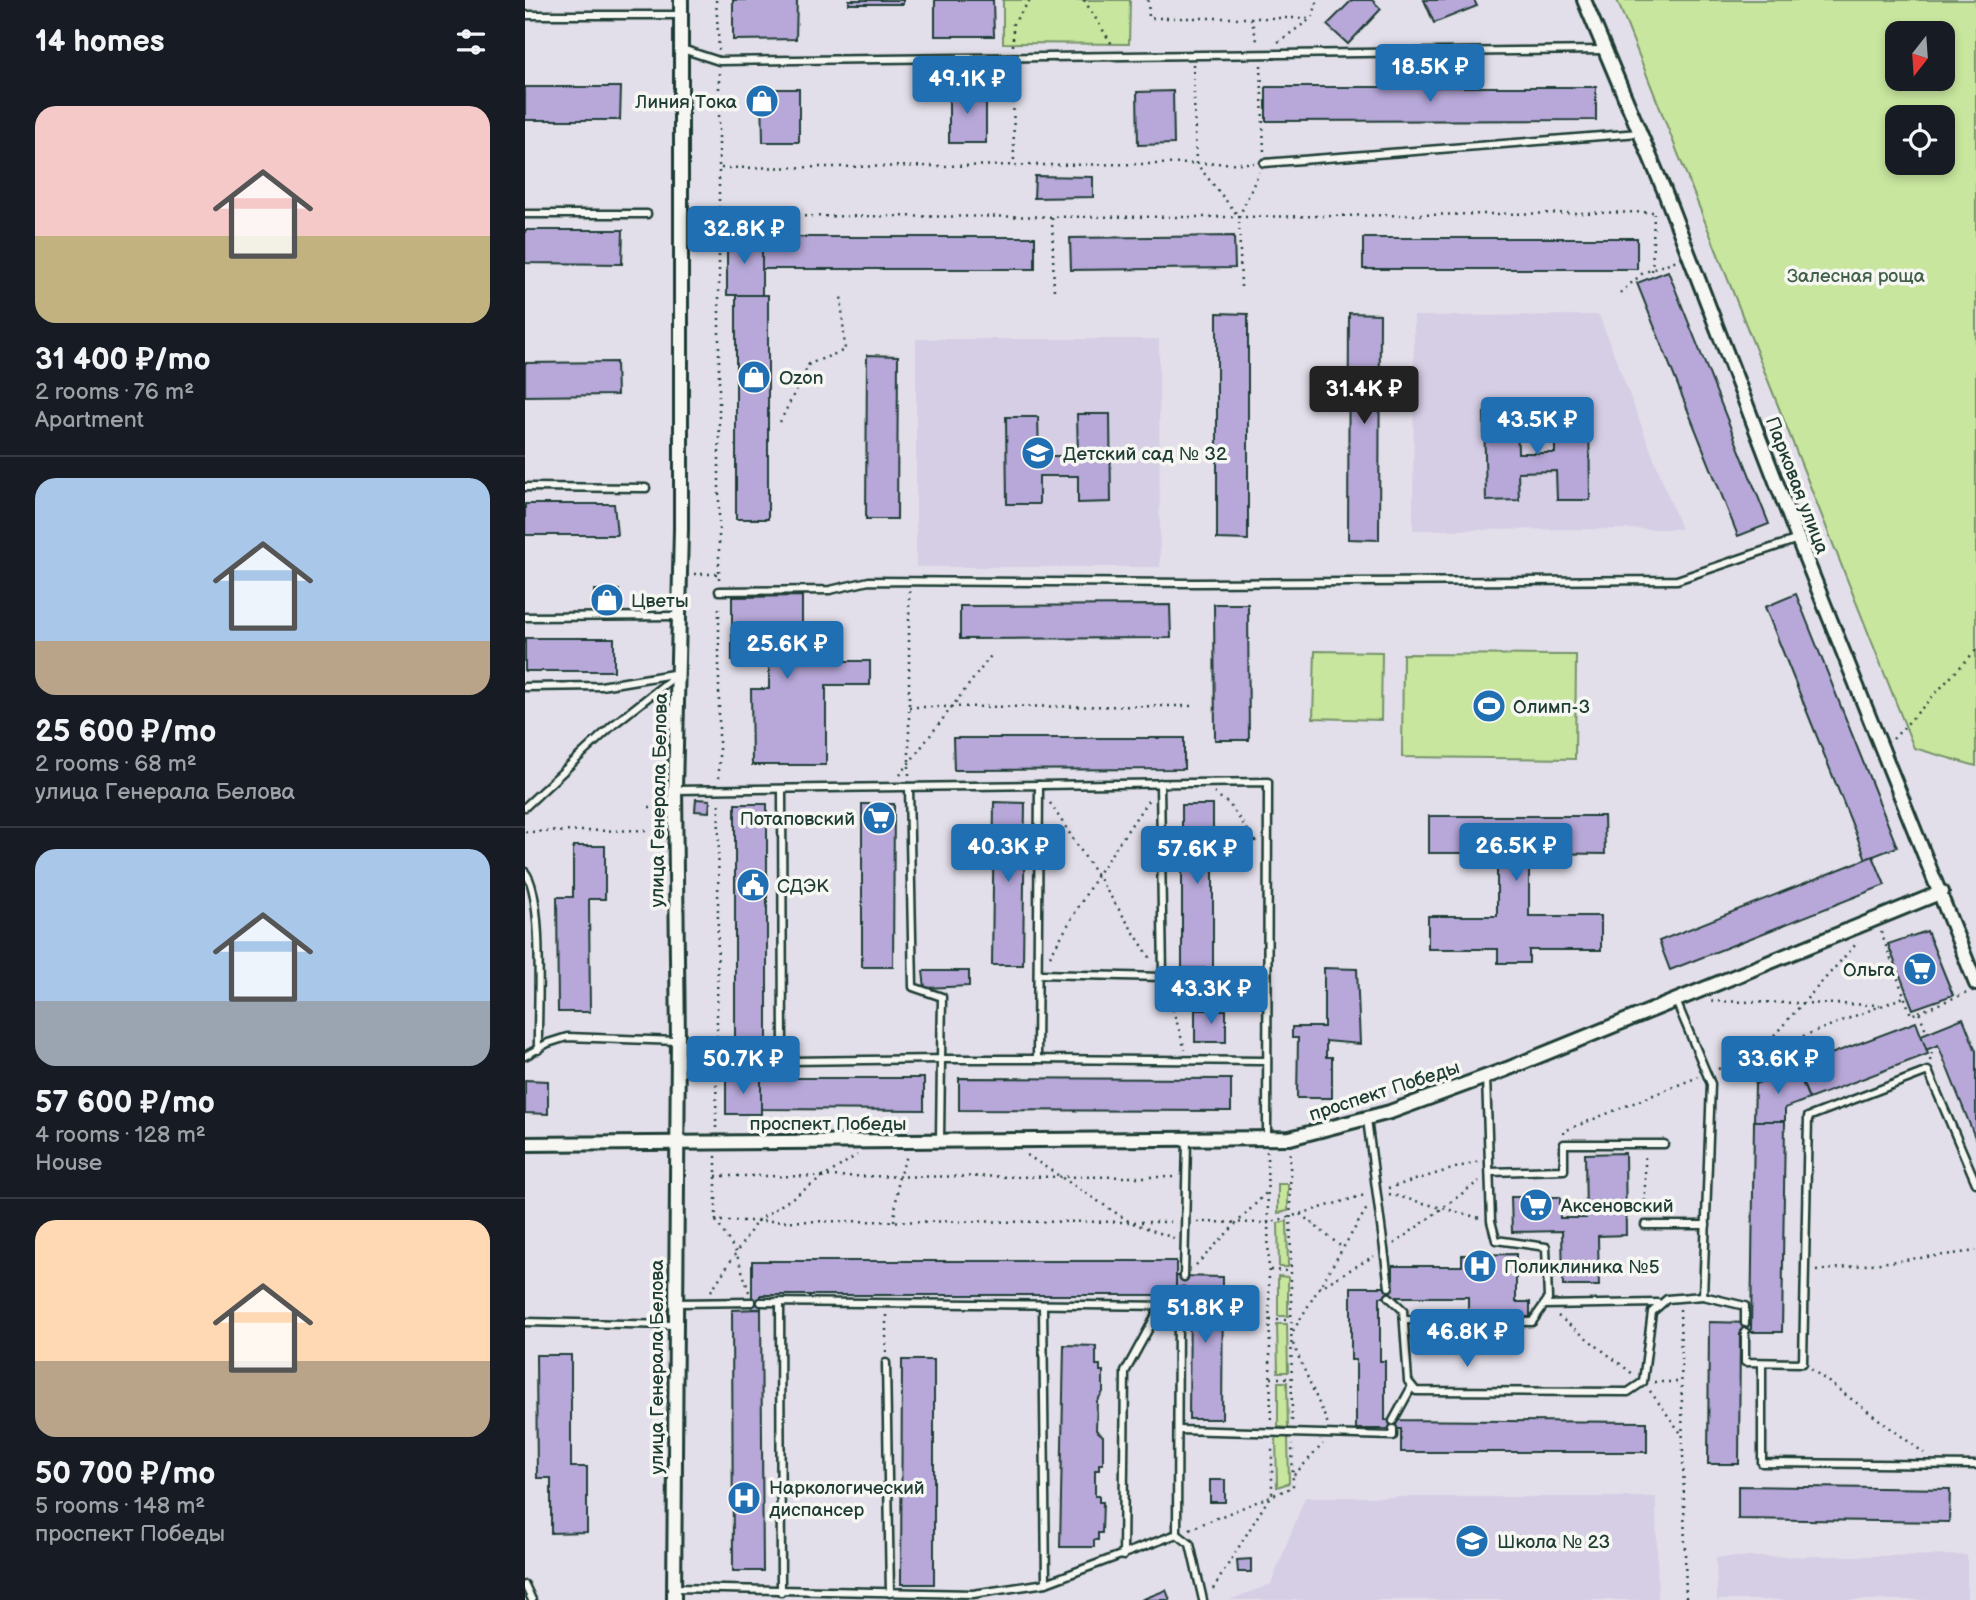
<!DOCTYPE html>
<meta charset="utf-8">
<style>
body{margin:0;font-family:"Balsamiq Sans",sans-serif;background:#242831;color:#f1f3f6;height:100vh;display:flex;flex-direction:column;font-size:26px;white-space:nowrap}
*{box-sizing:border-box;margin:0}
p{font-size:23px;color:#9ea1a6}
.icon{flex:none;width:38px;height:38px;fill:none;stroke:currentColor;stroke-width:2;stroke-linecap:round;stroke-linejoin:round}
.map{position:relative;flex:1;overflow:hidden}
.side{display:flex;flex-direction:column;background:#171b24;width:525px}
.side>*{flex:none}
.needle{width:46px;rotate:197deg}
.tools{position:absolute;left:1360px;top:21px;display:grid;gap:14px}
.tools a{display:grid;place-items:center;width:70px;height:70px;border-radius:14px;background:#171b24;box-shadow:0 4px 10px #0003;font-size:35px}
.price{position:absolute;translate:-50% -60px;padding:0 16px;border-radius:7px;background:#1f6fb2;color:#fff;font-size:23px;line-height:46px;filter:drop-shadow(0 2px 4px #0008)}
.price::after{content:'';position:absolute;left:50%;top:42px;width:21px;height:16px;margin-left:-10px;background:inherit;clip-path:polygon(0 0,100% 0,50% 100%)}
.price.current{background:#222;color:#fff}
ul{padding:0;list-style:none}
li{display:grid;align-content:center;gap:14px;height:371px;padding:0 35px}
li+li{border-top:2px solid #363941}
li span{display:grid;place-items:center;height:217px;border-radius:21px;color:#555}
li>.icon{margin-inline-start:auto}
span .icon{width:126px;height:126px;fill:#fffc;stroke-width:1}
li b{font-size:30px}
h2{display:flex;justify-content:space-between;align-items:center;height:84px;padding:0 35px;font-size:30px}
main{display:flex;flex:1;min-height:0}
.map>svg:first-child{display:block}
</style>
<main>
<section class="side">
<h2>14 homes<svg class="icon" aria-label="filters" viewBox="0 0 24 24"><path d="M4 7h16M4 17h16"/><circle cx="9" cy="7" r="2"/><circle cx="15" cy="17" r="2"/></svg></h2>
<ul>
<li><span style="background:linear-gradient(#f6c9c9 60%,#c2b280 0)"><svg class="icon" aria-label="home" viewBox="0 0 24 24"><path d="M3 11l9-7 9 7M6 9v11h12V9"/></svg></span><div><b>31 400 ₽/mo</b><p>2 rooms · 76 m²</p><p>Apartment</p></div></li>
<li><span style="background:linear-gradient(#a9c7e8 75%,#b9a48a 0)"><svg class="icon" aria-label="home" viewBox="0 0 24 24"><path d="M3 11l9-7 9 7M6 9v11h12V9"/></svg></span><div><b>25 600 ₽/mo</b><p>2 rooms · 68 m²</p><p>улица Генерала Белова</p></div></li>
<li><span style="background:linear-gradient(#a9c7e8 70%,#9aa5b1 0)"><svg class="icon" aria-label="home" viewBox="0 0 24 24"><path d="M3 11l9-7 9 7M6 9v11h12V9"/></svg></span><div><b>57 600 ₽/mo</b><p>4 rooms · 128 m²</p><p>House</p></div></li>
<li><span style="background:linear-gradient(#ffd9b3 65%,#b9a48a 0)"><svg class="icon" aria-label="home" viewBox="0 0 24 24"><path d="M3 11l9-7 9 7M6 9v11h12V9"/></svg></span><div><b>50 700 ₽/mo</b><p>5 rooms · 148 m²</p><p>проспект Победы</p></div></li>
</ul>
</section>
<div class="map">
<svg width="1451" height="1600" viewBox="0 0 1451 1600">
<rect width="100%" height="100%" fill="#e3dfea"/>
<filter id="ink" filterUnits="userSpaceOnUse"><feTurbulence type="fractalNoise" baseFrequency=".0143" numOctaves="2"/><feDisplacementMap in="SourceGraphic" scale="14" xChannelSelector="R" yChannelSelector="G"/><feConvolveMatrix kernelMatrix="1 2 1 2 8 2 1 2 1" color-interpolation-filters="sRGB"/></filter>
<g filter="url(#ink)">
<g fill="#d6cee5">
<polygon points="1074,315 1156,529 888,530 889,316"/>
<polygon points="391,339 634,339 635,567 391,567"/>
<polygon points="780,1497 1131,1497 1133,1600 704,1600 746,1584"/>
<polygon points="1442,1555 1442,1600 1192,1600 1191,1557"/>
</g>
<g fill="#c8e69e" stroke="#749269" stroke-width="2" fill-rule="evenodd">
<polygon points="478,0 605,0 604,44 478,43"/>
<path d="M 1092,0 L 1451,0 L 1451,766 L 1389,748 ZM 1372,33 L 1418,33 L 1418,79 L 1372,79 ZM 1372,117 L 1418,117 L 1418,163 L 1372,163 Z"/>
<polygon points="790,651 857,652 856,720 788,718"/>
<polygon points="878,654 1051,655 1050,759 877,757"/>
<polygon points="753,1184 763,1184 763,1211 753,1213"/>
<polygon points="762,1221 763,1267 754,1267 753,1223"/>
<polygon points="753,1276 763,1277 763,1316 753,1316"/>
<polygon points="752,1324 762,1324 763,1372 753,1372"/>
<polygon points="753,1382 762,1382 763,1428 753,1427"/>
<polygon points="751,1436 763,1436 764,1483 752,1487"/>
</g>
<g fill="#b7a8d9" stroke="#1f3d34" stroke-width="2">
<polygon points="208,0 272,0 271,39 208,40"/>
<rect x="324" y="0" width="54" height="4"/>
<polygon points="410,0 468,0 469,36 410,36"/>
<polygon points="827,0 847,0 856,9 823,44 802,25"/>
<polygon points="899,0 949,0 952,6 909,23"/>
<polygon points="0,87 96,87 95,120 0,120"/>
<polygon points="741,87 1071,87 1071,120 741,121"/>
<polygon points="237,89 274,89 274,142 238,142"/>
<rect x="424" y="90" width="37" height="53"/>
<polygon points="648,91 649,144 613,145 612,92"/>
<polygon points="510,176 568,177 568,197 509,198"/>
<polygon points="0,230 98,230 97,264 0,263"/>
<polygon points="709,236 710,268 546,270 545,238"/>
<rect x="202" y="237" width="35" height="58"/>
<rect x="237" y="237" width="273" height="32"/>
<rect x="838" y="238" width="274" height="31"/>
<polygon points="1143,271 1244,524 1213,536 1112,283"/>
<rect x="211" y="295" width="32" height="224"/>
<polygon points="692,313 723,314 723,540 692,539"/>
<polygon points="824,313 855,314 854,540 823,539"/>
<polygon points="342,355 373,356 372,519 341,519"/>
<polygon points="91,362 92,395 0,396 0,363"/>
<polygon points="992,412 993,453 1030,453 1030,413 1064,412 1065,500 1032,500 1031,471 993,472 994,500 961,501 959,413"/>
<polygon points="552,414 585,414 586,502 553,503 553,476 514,476 514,504 482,504 481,417 513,417 514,456 553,456"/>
<polygon points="0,504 89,504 92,535 0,535"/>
<polygon points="69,590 94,590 94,610 70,610"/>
<polygon points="1271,594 1372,847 1341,859 1240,607"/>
<polygon points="277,596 277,661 345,661 345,685 301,685 301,765 227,765 226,689 244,689 244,661 207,661 207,597"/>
<polygon points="689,604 723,604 724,740 690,740"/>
<polygon points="645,605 646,638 435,639 435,606"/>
<rect x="0" y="638" width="89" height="33"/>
<polygon points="428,738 659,738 659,769 429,770"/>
<polygon points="171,799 185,800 184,812 170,811"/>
<polygon points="469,802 500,803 498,965 467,965"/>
<polygon points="210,804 242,804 242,1078 210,1077"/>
<polygon points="337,804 369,804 368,967 337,967"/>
<rect x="657" y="805" width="31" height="163"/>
<polygon points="904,816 1079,816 1080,854 1004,853 1004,916 1076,916 1076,950 1004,950 1004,963 973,963 973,949 903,949 903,916 972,916 972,853 904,853"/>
<polygon points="48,846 80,846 80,899 64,899 65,1012 33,1012 32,897 48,897"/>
<polygon points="1348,856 1360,885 1145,970 1134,941"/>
<polygon points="1402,931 1428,995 1388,1009 1363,944"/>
<polygon points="799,968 832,969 835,1044 801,1041 801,1057 807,1057 807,1098 772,1098 773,1038 767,1038 767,1027 799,1027"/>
<polygon points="398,971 444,971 444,986 400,988"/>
<rect x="670" y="1010" width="31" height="32"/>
<polygon points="1438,1018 1451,1051 1451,1140 1413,1045 1401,1050 1396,1035"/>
<polygon points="1391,1022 1403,1054 1284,1099 1271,1067"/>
<polygon points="1271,1067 1284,1099 1260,1108 1260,1121 1229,1121 1230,1084"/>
<rect x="201" y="1078" width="35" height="36"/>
<polygon points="236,1078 399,1078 399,1110 236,1109"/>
<polygon points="434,1078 706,1079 706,1111 434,1110"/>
<polygon points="0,1080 23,1081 23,1114 0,1113"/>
<polygon points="1229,1121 1260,1121 1257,1332 1226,1332"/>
<polygon points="1100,1153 1101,1235 1073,1236 1074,1286 1038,1286 1037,1231 987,1232 986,1197 1035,1197 1035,1218 1061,1218 1060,1154"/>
<polygon points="991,1254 991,1302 1005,1302 1005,1317 943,1317 943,1297 855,1297 855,1361 860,1361 860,1420 1122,1422 1122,1452 876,1452 876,1429 831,1429 831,1360 826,1360 826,1287 868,1287 868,1266 937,1266 937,1255"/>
<polygon points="227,1261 651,1261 651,1295 236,1295 236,1309 227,1309"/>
<polygon points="651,1276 698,1277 697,1419 664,1419 665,1292 651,1292"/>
<polygon points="236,1309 238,1571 208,1571 207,1310"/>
<polygon points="1184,1322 1226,1323 1226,1332 1215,1332 1214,1464 1183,1464"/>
<polygon points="539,1345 571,1346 571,1365 575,1365 575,1371 578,1371 578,1392 572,1401 571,1430 578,1436 578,1464 574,1464 574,1470 570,1470 570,1496 574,1496 574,1502 578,1502 577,1533 573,1533 573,1540 569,1540 569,1547 535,1547"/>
<polygon points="11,1355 46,1355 46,1467 62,1467 62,1532 26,1533 26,1478 12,1478"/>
<polygon points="377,1360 409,1360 409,1584 376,1584"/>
<rect x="685" y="1480" width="15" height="22"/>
<polygon points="1213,1486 1425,1489 1424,1522 1213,1519"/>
<polygon points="726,1559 726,1572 713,1572 712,1560"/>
<polygon points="641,1590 645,1600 616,1600"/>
</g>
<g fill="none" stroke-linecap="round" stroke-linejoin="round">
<defs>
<g id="service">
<polyline points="0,15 157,15"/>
<polyline points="157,49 194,61 1079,50"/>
<polyline points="739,163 1114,133"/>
<polyline points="0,214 122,214"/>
<polyline points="0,487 121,488"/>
<polyline points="194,591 305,590 344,581 669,583 1152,580 1273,539"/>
<polyline points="0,617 155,616"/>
<polyline points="0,687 76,686 154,673 88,725 0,807"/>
<polyline points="635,783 638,977"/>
<polyline points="514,785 743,782 742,1139"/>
<polyline points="257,789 258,1057 266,1061 416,1059 417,997 388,987 384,787"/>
<polyline points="150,790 514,785 512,1059 740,1061"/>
<path d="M 0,872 C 20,896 12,1014 13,1050"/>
<polyline points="514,974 679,978 741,971"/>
<polyline points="0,1056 23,1043 42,1037 153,1041"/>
<polyline points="961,1077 966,1221 971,1240 1021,1247 1023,1299 1019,1305"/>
<polyline points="842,1119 864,1287"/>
<polyline points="415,1140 416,1059 512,1059"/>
<polyline points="965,1172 1039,1170 1039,1144 1139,1144"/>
<polyline points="1120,1225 1181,1225"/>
<polyline points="659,1277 662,1141"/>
<polyline points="1178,1296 1220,1306 1220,1323"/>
<polyline points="864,1297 878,1310 883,1381 891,1391 1103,1392 1118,1382 1127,1312 1142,1299 1178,1296 1186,1084 1151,1001"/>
<polyline points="255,1302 256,1592"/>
<polyline points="152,1303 227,1302"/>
<polyline points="518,1305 521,1583"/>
<polyline points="653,1306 658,1291"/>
<polyline points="880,1320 1007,1322 1019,1305 1133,1303"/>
<polyline points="0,1322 150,1325"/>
<polyline points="1220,1332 1220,1362 1278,1363 1283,1117 1403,1071 1451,1183"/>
<polyline points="361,1363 365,1593"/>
<polyline points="1237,1363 1237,1463 1451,1465"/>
<polyline points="868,1421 886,1388"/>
<polyline points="653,1430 868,1436 868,1429"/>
<polyline points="652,1534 665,1544 678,1600"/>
<polyline points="598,1556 600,1372 636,1306"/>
<polyline points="0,1585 7,1600"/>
<polyline points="149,1588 448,1594 521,1583 652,1534 653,1306 236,1302"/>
</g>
<g id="minor">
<polyline points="1059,0 1139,190 1273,539 1451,984"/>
<polyline points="0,1144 765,1138 865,1112 982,1069 1417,892"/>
<polyline points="149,1600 153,1041 150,790 156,529 156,0"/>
</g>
</defs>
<use href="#service" stroke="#1f3d34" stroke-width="11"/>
<use href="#minor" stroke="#1f3d34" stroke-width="18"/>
<g stroke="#1f3d34" stroke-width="2.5" stroke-dasharray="2 5" stroke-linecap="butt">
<polyline points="191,0 194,50"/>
<polyline points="559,0 588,46"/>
<polyline points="623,0 624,18 787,18 793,0"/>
<polyline points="726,18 733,44"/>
<polyline points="753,42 787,18"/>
<polyline points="488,46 488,24 505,0"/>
<polyline points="668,64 671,163 714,217"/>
<polyline points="736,65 739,152"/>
<polyline points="488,67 489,165"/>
<polyline points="196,168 729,163"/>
<polyline points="195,216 714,217 1132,212"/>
<polyline points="527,218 529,291"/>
<polyline points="1127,271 1129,214"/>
<polyline points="716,287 714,217 734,172"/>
<polyline points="1095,293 1118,273 1152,260"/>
<polyline points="255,422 284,364 320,350 316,294"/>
<polyline points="169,574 194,574"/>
<polyline points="194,579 194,71"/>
<polyline points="384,591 384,777"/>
<polyline points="384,707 670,706"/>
<polyline points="1368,739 1451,650"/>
<polyline points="375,775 468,653"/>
<polyline points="194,778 194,603"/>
<polyline points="689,793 704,804 732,843"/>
<polyline points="525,803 626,959"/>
<polyline points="124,807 138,807"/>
<polyline points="0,832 124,830"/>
<polyline points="1356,932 1386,1015 1394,1012 1402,1033"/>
<polyline points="525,956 572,875 624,799"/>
<polyline points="642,989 660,1050"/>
<polyline points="1186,1001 1355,1005"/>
<polyline points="1394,1012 1441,993"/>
<polyline points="1235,1051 1331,944"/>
<polyline points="1405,1061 1408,1047"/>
<polyline points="1193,1069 1379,997"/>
<polyline points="191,1128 194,799"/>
<polyline points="1039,1134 1039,1131 1173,1077"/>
<polyline points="742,1151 746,1421"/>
<polyline points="765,1153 767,1423"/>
<polyline points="502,1155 605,1222 651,1239"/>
<polyline points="191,1156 191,1221 648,1222"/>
<polyline points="191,1176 650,1177"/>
<polyline points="863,1188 954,1161"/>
<polyline points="864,1194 955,1218"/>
<polyline points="775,1214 818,1248"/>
<polyline points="1120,1215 1120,1155"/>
<polyline points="191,1221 211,1252 224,1292"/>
<polyline points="369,1221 374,1176 382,1156"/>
<polyline points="672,1222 743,1223 840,1195"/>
<polyline points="869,1244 954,1181"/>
<polyline points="671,1265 742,1192"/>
<polyline points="745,1270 766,1271"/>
<polyline points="1291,1271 1451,1251"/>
<polyline points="794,1288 849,1256"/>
<polyline points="186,1291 232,1221 332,1155"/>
<polyline points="1155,1309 1161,1600"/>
<polyline points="1033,1316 1108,1374"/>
<polyline points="745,1320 766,1320"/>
<polyline points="768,1331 842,1208"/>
<polyline points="768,1344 803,1424"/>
<polyline points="361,1352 361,1313"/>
<polyline points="1286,1369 1399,1453"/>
<polyline points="746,1378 767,1378"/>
<polyline points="1129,1382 1157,1382"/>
<polyline points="1125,1391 1158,1436"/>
<polyline points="769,1475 798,1444"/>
<polyline points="665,1529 768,1487 767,1444"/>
<polyline points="688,1589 747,1493 747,1445"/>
</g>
<use href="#service" stroke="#f6f6f2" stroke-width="6"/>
<use href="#minor" stroke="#f6f6f2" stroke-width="12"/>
</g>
</g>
<defs>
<symbol id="shop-disc" viewBox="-11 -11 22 22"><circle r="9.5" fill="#1f6fb2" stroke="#f6f6f2"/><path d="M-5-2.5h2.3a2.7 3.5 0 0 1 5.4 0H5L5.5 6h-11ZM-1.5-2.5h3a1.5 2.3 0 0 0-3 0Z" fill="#fff"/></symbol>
<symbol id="school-disc" viewBox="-11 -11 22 22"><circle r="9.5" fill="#1f6fb2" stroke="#f6f6f2"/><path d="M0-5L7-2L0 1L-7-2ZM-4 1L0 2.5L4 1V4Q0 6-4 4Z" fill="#fff"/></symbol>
<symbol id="stadium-disc" viewBox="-11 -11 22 22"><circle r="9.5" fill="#1f6fb2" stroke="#f6f6f2"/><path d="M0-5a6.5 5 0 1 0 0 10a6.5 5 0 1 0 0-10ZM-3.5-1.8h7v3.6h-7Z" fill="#fff"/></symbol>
<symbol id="supermarket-disc" viewBox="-11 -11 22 22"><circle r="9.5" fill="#1f6fb2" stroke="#f6f6f2"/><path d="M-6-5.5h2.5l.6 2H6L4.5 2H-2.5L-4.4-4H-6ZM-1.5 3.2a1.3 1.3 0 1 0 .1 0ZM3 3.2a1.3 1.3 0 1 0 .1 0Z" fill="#fff"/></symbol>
<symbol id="civic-disc" viewBox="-11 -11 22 22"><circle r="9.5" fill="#1f6fb2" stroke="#f6f6f2"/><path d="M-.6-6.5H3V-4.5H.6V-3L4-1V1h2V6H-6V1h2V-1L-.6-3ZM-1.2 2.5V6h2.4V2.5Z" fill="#fff"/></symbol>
<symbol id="hospital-disc" viewBox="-11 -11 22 22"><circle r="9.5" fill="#1f6fb2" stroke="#f6f6f2"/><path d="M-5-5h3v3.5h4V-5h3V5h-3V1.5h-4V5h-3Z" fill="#fff"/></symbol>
</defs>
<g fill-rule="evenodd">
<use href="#shop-disc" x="218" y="82" width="38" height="38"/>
<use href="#shop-disc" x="210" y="358" width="38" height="38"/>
<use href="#school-disc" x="494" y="434" width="38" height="38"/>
<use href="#shop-disc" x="63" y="581" width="38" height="38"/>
<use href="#stadium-disc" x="945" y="687" width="38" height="38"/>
<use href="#supermarket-disc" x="335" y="799" width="38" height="38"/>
<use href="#civic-disc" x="209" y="866" width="38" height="38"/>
<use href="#supermarket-disc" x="1376" y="950" width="38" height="38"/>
<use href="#supermarket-disc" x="992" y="1186" width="38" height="38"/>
<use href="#hospital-disc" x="936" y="1247" width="38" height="38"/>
<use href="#hospital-disc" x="200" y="1479" width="38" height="38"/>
<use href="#school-disc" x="928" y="1522" width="38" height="38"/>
</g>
<g text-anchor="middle" stroke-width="7" stroke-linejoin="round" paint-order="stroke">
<g font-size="19" fill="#1f3d34" stroke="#f6f6f2" text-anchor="start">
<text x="212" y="108" text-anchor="end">Линия Тока</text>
<text x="254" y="384">Ozon</text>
<text x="538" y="460">Детский сад № 32</text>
<text x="106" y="607">Цветы</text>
<text x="988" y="713">Олимп-3</text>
<text x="330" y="825" text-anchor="end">Потаповский</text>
<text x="252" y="892">СДЭК</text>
<text x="1370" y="976" text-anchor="end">Ольга</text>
<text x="1036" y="1212">Аксеновский</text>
<text x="979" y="1273">Поликлиника №5</text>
<text x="244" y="1494">Наркологический<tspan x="244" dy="22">диспансер</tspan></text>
<text x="972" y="1548">Школа № 23</text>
</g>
<g font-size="19" fill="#415f49" stroke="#f6f6f2">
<text x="1331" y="282">Залесная роща</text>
</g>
<g font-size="19" fill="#1f3d34" stroke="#f6f6f2">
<text transform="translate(1273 485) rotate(69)" y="7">Парковая улица</text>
<text transform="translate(133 800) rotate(-89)" y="7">улица Генерала Белова</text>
<text transform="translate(859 1090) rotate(-18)" y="7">проспект Победы</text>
<text x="303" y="1130">проспект Победы</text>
<text transform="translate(131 1367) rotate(-90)" y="7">улица Генерала Белова</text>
</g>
</g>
</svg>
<div class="tools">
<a><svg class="needle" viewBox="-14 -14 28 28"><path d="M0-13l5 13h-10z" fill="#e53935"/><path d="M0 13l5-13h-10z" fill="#9ea1a6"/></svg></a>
<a><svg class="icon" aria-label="locate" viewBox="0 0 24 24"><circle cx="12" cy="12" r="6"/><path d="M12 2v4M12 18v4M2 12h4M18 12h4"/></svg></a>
</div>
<b class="price" style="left:905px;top:104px">18.5K ₽</b>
<b class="price" style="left:442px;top:116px">49.1K ₽</b>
<b class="price" style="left:219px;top:266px">32.8K ₽</b>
<b class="price current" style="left:839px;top:426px">31.4K ₽</b>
<b class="price" style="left:1012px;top:457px">43.5K ₽</b>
<b class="price" style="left:262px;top:681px">25.6K ₽</b>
<b class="price" style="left:991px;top:883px">26.5K ₽</b>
<b class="price" style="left:483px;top:884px">40.3K ₽</b>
<b class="price" style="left:672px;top:886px">57.6K ₽</b>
<b class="price" style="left:686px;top:1026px">43.3K ₽</b>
<b class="price" style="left:218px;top:1096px">50.7K ₽</b>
<b class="price" style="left:1253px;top:1096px">33.6K ₽</b>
<b class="price" style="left:680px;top:1345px">51.8K ₽</b>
<b class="price" style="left:942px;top:1369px">46.8K ₽</b>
</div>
</main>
